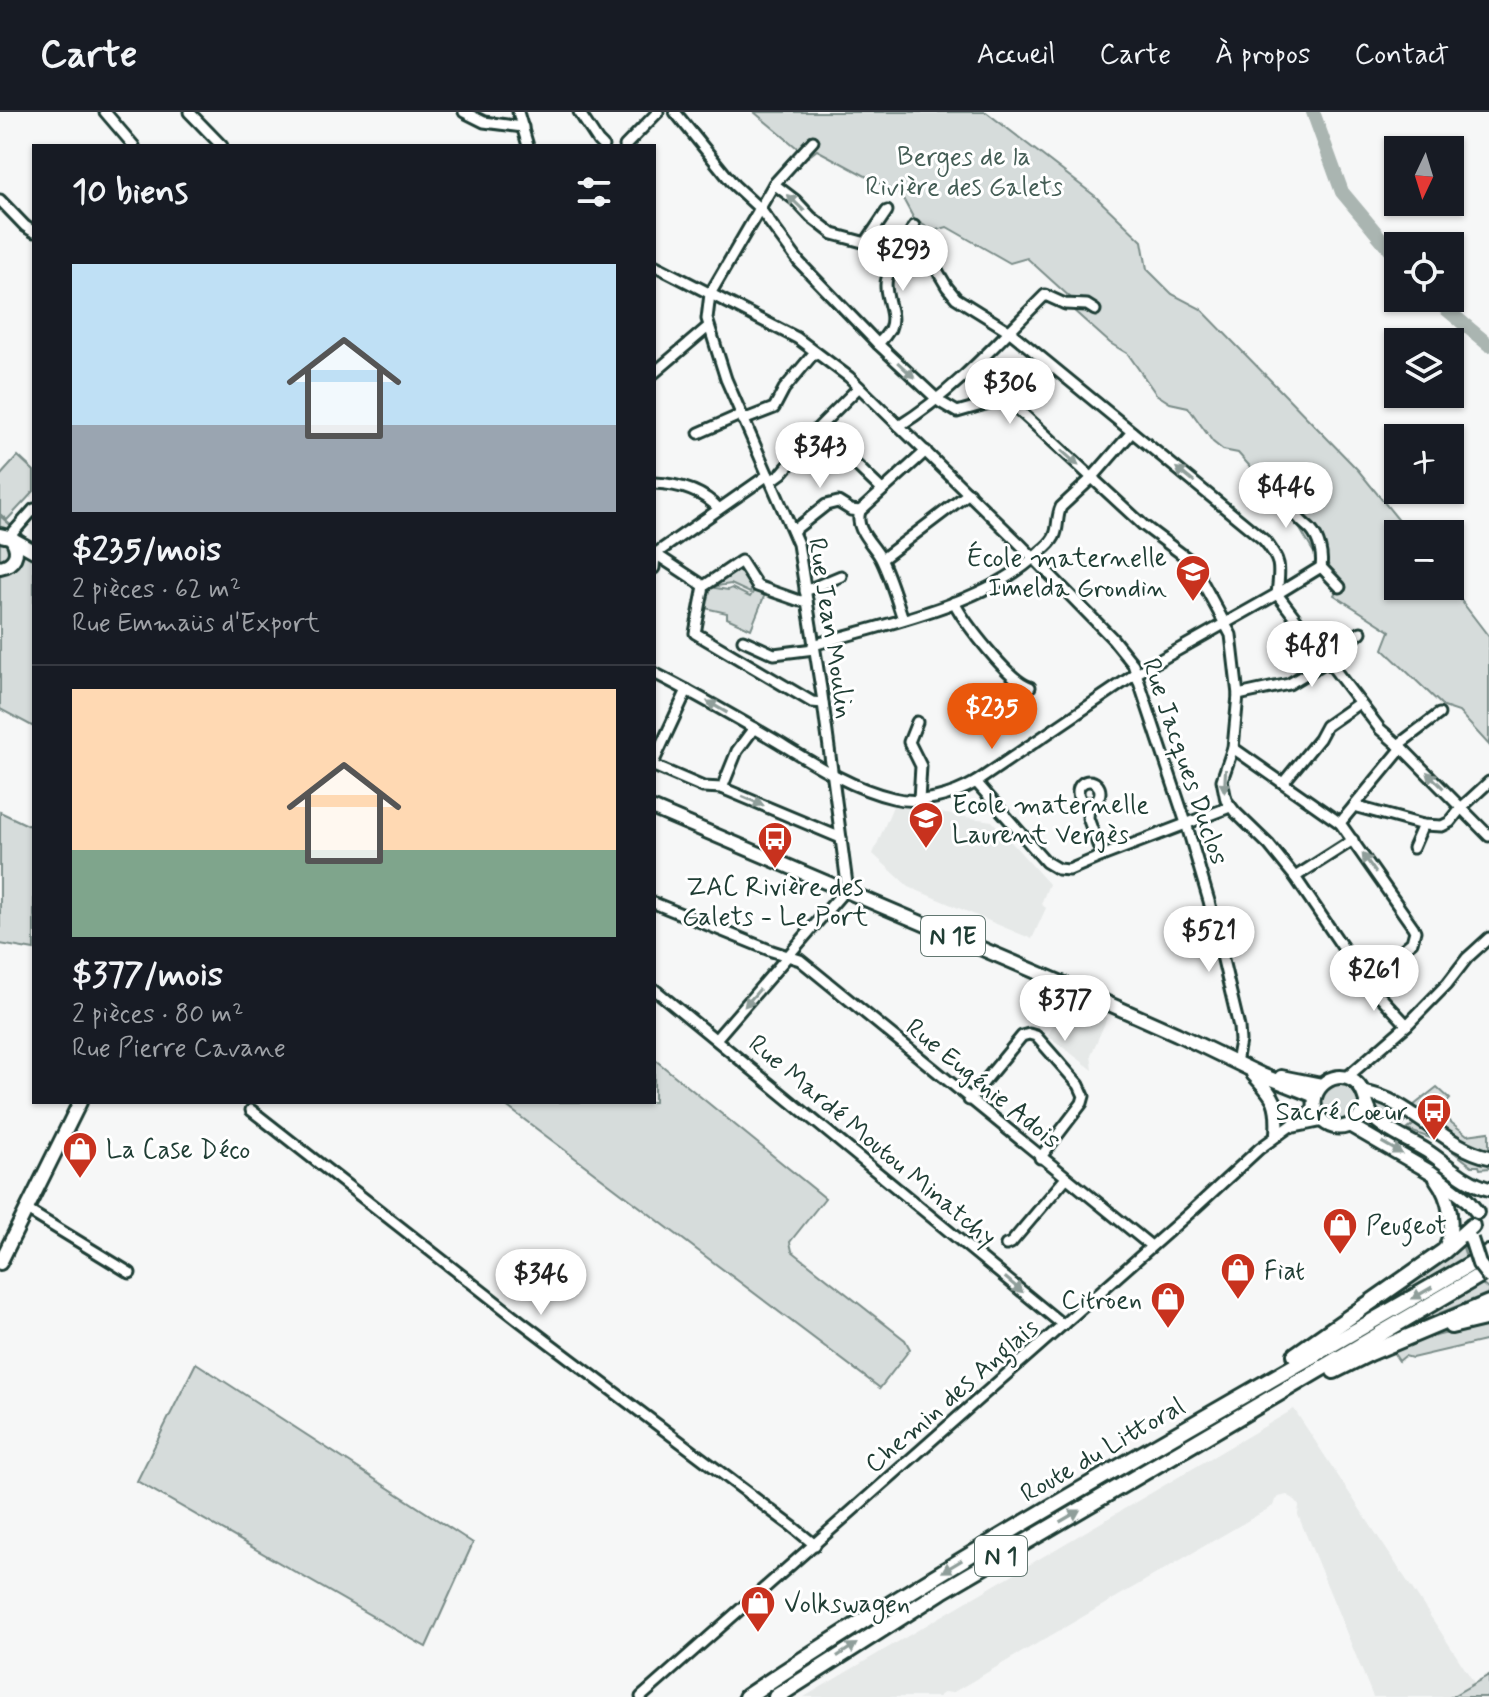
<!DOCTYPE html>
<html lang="fr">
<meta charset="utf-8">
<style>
body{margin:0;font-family:Mynerve,sans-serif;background:#242831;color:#f1f3f6;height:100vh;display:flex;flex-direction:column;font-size:30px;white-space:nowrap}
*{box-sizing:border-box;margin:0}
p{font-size:26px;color:#9ea1a6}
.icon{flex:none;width:44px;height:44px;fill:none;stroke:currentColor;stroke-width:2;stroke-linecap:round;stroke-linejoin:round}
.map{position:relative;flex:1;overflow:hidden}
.sheet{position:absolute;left:32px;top:32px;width:624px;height:960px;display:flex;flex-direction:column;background:#171b24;border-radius:0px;box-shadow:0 2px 6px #0004}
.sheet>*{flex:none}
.needle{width:52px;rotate:184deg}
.fabs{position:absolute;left:1384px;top:24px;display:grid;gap:16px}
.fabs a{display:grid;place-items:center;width:80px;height:80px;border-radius:0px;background:#171b24;box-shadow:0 2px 6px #0004;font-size:40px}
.price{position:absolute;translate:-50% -68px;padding:0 18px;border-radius:28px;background:#fff;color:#222;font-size:26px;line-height:52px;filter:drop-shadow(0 2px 4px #0008)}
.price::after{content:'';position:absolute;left:50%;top:48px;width:24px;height:18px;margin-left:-12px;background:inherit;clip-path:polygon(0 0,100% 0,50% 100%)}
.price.active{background:#ea580c;color:#fff}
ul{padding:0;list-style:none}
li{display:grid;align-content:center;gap:16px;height:424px;padding:0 40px}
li+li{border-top:2px solid #363941}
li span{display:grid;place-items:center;height:248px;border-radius:0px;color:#555}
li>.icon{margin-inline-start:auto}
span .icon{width:144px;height:144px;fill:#fffc;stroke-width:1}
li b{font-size:34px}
h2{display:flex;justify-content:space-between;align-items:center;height:96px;padding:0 40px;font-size:34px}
header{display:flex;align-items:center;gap:48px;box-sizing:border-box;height:112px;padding:0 40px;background:#171b24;border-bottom:2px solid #363941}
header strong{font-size:38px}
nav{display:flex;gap:44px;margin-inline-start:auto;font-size:28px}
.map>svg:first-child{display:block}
</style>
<header>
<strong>Carte</strong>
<nav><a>Accueil</a><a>Carte</a><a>À propos</a><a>Contact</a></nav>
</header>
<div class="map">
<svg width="1489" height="1585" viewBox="0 0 1489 1585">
<rect width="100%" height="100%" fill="#f6f7f7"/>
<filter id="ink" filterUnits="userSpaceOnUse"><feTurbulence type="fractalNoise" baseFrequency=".0125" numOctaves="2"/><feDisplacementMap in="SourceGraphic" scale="16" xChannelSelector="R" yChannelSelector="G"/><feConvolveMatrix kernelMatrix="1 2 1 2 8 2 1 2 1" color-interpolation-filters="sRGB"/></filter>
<g filter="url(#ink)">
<g fill="#e6e9e8">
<polygon points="893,694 992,709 1049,772 1041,792 1046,796 1032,827 909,775 873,742"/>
<polygon points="1065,887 1107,906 1091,943 1093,958 1048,924"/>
<polygon points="1294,1297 1475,1572 1451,1585 1373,1585 1298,1403 1299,1394 1294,1387 1287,1383 1279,1385 1275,1388 1273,1394 952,1581 945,1580 938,1585 804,1585"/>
</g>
<g fill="#d6dcdb" stroke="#7a8c88" stroke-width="2">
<polygon points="754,0 986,0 1095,84 1142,129 1147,157 1172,182 1201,197 1358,358 1409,421 1410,422 1398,422 1398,474 1450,474 1489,525 1489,633 1459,600 1444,595 1383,537 1390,519 1334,483 1340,471 1314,441 1280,383 1262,368 1238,341 1223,338 1213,330 1188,295 1170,291 1156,282 1128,242 1110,231 1072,197 1072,187 1027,146 1010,151 947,115 933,119 914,107 901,83 817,38 808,45"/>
<polygon points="18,344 34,359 34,379 7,408 0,402 0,364"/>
<polygon points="0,404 34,433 34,615 0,597"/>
<polygon points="744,456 754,473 750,481 731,472 717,474 708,472 732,457"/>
<polygon points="709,475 728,478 732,476 750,485 755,477 765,482 751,517 727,506 727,501 705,496"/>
<polygon points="0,700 34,716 34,838 0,832"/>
<polygon points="654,947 825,1086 790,1130 792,1139 905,1228 910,1237 880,1276 501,990 654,990"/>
<circle cx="1341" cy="990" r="19"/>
<polygon points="1437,975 1450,987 1438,1000 1467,1023 1489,1020 1489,1041 1468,1035 1439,1013 1421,1005 1423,1001 1413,994"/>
<polygon points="1368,984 1410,1006 1396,1019 1382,1011"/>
<polygon points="1417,1010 1489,1049 1489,1056 1480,1057 1479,1054 1472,1054 1439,1029 1407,1018"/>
<polygon points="1461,1129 1466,1145 1359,1207 1357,1204"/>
<polygon points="1481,1171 1489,1178 1489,1181 1440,1201 1439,1204 1384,1231 1382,1228"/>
<polygon points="1489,1211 1489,1228 1412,1246 1405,1244 1399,1249 1391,1237 1415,1229"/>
<polygon points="196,1251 473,1431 426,1535 137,1369"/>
<polygon points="1489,1563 1489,1585 1451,1585"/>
</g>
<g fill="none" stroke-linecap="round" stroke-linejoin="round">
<g stroke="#aab5b1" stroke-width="14">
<polyline points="1313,0 1342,80 1398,147"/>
<polyline points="1433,186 1489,233"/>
</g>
<defs>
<g id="minor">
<polyline points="105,0 134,34"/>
<polyline points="189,0 222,34"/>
<polyline points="464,0 484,10 523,15"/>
<polyline points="518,0 528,34"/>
<polyline points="579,0 598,29 603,34"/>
<polyline points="675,0 734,73 760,97 799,150 878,232 940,290 957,300 1003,287 1008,288 1143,413 1191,449 1231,523 1238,583 1233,636 1222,668 1226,688 1235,700 1269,733 1295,765 1365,868 1407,913"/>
<polyline points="625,34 658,0"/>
<path d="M 774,72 L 795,88 L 811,105 L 833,122 L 925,147 L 934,153 L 947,175 L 956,186 L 1009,219 L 1264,428 C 1282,449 1280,456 1277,482 L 1380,617 L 1402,636 L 1489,724"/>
<polyline points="0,88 25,114 34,120"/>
<polyline points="866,130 887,99"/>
<polyline points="654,153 797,226 849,265 1018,430 1112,526 1133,552 1186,711 1209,789 1239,915 1240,929 1236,951"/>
<path d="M 878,232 C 882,228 887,222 890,217 C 897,200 882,183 887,166 C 893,148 905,131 914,114"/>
<polyline points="654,261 708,215"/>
<polyline points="743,308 774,296 784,277 815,240"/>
<path d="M 899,314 C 954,280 999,229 1045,183 L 1065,192 L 1087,193 L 1095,198"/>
<polyline points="819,317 882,378"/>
<polyline points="699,321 740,303"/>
<polyline points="771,369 782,361 800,340 805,329 859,275"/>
<path d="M 654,371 C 679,372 702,378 719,397"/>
<path d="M 1273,373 C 1283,383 1289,393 1297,404 C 1301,410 1306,413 1311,418 C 1319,427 1323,443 1321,455"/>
<path d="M 860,399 C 854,417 872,431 880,445 C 890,464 896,487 903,507"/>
<polyline points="860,399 926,339"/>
<polyline points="793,419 826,393 838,390 851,398 860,399"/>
<polyline points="9,425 34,397"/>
<polyline points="654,441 704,474"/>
<polyline points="882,447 969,381"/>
<polyline points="1321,455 1340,475"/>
<polyline points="654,456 655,442 768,363"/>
<polyline points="805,479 841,464"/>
<polyline points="807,488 800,489 757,474 741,449 704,474 695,521 812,590 823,591"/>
<path d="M 954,490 C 964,510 1010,570 1030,575"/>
<polyline points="743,528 774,542 814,537"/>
<path d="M 813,533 C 885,512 988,492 1041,439 C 1046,435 1051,431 1054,425 C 1059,416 1056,405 1061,395 L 1092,366 L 1132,320"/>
<path d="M 654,561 C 696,582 737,606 778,630 C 814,652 851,676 893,686 C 920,693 952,684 976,670 L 1137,561 L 1277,482 L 1321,455"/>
<polyline points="1238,583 1289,572 1329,548 1361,520"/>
<polyline points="917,610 909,630 921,654 919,688"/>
<polyline points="1398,633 1439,602"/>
<polyline points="1233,636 1340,711 1413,815 1415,819 1412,830 1365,868"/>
<polyline points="654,649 687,578"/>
<polyline points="654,654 703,675 722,676 841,726"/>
<circle cx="1089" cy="680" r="11"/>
<polyline points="976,670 1046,750 1058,757 1069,758 1102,744 1230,695"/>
<polyline points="1283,671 1319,627 1326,614 1359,591"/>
<polyline points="722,676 737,639 754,616"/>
<polyline points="1089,692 1088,706 1102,744"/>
<polyline points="1354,694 1423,713 1442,714 1450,710 1462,695 1489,670"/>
<polyline points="1340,711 1402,636"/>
<polyline points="1413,736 1423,713"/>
<polyline points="1295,765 1353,728"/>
<polyline points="654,791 772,839 800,848 1151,1134"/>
<polyline points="654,877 1063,1213"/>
<polyline points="716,927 845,778 847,772 822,583 798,432 726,267 707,207 710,182 774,72 813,29"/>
<polyline points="1346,966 1407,913 1447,872 1467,846 1489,826"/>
<polyline points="969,988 1022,924 1029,922 1036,924 1079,973 1084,984 1082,991 1040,1046"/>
<polyline points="251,998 520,1209 793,1415 815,1433"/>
<polyline points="1294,1015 1323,1009"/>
<polyline points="27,1098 130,1161"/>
<polyline points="1006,1133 1011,1131 1066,1066"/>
<polyline points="641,1585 1194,1097 1259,1037 1303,1005 1315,995"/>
</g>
<g id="major">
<polyline points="0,423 9,425 34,439"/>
<path d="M 0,455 C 14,453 20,441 13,429"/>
<polyline points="654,697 1062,871 1177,922 1262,963 1315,984"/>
<path d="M 1253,962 C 1275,985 1279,991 1277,1022"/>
<polyline points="1281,965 1321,973"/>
<path d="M 1364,981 C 1408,986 1444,1036 1489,1045"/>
<path d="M 1366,992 C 1361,1013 1336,1025 1320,1006 C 1302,983 1332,953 1355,970 C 1368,980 1364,996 1375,1007 C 1389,1021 1410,1028 1427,1039 C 1447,1052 1465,1071 1489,1077"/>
<polyline points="1351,1014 1432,1061 1467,1088 1477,1100"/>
<path d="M 1436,1067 C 1450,1086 1456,1115 1445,1136"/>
<polyline points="0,1151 80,990"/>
</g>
<g id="highway">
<polyline points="1451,1214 1489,1205"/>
<polyline points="1295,1243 1444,1139 1472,1114"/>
<polyline points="1334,1259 1370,1241 1489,1191"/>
<path d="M 746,1585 C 986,1424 1241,1288 1489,1141"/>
<polyline points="776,1585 942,1479 1489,1158"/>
</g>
</defs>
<use href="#minor" stroke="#1f3d34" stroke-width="15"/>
<use href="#major" stroke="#1f3d34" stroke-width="18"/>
<use href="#highway" stroke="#1f3d34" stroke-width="20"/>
<use href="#minor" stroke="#fff" stroke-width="9"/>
<use href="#major" stroke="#fff" stroke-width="12"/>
<use href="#highway" stroke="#fff" stroke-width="14"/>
<defs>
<polyline id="major-bridge" points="1471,1127 1479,1152 1489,1165"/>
</defs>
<use href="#major-bridge" stroke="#1f3d34" stroke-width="18" stroke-linecap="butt"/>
<use href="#major-bridge" stroke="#fff" stroke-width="12"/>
</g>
<defs><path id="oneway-solid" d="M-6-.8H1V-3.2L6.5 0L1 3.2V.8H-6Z" transform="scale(2)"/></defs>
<g fill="#8f9e9a">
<use href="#oneway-solid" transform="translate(796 91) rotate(-136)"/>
<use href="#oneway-solid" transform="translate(906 258) rotate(43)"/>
<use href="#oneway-solid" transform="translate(1070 346) rotate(42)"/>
<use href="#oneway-solid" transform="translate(1185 363) rotate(-141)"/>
<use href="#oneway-solid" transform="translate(717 595) rotate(-150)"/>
<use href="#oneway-solid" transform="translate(1435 668) rotate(-135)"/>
<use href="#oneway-solid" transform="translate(1225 669) rotate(93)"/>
<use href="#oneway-solid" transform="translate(753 689) rotate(23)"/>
<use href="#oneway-solid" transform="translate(1369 751) rotate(-125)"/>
<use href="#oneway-solid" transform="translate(752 886) rotate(131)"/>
<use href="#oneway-solid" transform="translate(1392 1036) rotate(30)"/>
<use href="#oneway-solid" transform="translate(1014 1173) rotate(40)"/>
<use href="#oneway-solid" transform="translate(1422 1181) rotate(150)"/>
<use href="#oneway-solid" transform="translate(1070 1404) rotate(-30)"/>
<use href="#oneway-solid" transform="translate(952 1454) rotate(149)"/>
<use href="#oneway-solid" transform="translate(847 1538) rotate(-33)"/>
</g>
</g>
<defs>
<symbol id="school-pin" viewBox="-11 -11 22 30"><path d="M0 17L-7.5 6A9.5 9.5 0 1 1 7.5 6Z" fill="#c8321e" stroke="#fff"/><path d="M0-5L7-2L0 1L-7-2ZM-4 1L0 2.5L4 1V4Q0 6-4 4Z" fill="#fff"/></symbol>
<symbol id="bus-pin" viewBox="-11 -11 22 30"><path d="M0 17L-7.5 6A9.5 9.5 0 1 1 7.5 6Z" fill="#c8321e" stroke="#fff"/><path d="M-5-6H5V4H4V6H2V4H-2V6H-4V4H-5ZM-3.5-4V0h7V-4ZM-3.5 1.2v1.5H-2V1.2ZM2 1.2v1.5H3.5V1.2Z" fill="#fff"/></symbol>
<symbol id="shop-pin" viewBox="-11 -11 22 30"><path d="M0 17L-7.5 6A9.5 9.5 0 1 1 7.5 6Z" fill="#c8321e" stroke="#fff"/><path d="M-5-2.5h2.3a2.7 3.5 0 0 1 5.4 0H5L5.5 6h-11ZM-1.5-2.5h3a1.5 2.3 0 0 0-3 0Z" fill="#fff"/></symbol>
</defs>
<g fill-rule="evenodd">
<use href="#school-pin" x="1173" y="440" width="40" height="54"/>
<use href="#school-pin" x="906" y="687" width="40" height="54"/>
<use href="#bus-pin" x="755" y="707" width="40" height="54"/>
<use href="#bus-pin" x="1414" y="979" width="40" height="54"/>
<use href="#shop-pin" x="60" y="1017" width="40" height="54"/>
<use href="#shop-pin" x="1320" y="1093" width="40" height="54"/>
<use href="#shop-pin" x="1218" y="1138" width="40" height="54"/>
<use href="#shop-pin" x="1148" y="1167" width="40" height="54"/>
<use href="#shop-pin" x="738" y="1471" width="40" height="54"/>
</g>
<g text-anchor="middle" stroke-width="6" stroke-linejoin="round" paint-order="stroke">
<g fill="#fff" stroke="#627771" stroke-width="2">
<rect x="921" y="804" width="64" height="40" rx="6"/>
<rect x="975" y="1424" width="52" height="40" rx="6"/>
</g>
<g font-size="24" font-weight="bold" fill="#1f3d34">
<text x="953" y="832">N 1E</text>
<text x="1001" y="1452">N 1</text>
</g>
<g font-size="26" fill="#445d55" stroke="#fff">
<text x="964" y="53">Berges de la<tspan x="964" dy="30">Rivière des Galets</tspan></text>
</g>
<g font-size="26" fill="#1f3d34" stroke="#fff" text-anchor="start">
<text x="1167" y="454" text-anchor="end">École maternelle<tspan x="1167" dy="30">Imelda Grondin</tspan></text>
<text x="952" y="701">Ecole maternelle<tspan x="952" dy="30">Laurent Vergès</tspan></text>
<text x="775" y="783" text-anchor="middle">ZAC Rivière des<tspan x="775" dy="30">Galets - Le Port</tspan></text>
<text x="1408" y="1008" text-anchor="end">Sacré Cœur</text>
<text x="106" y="1046">La Case Déco</text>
<text x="1366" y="1122">Peugeot</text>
<text x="1264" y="1167">Fiat</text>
<text x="1142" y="1196" text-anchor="end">Citroen</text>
<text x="784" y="1500">Volkswagen</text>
</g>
<g font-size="26" fill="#1f3d34" stroke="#fff">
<text transform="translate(832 516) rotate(81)" y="9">Rue Jean Moulin</text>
<text transform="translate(1186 649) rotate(71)" y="9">Rue Jacques Duclos</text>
<text transform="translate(984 971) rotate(39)" y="9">Rue Eugénie Adois</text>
<text transform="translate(873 1028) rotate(40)" y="9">Rue Mardé Moutou Minatchy</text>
<text transform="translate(951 1283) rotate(-41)" y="9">Chemin des Anglais</text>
<text transform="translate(1102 1337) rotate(-30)" y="9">Route du Littoral</text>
</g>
</g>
</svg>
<div class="fabs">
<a><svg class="needle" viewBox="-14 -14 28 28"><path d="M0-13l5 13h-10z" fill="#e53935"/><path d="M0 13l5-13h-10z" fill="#9ea1a6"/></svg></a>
<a><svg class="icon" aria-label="locate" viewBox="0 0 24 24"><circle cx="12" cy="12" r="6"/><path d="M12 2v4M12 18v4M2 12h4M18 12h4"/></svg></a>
<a><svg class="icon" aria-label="layers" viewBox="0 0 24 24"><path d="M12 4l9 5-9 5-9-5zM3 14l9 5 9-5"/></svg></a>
<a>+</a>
<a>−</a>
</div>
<b class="price" style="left:903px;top:181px">$293</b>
<b class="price" style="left:1010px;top:314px">$306</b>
<b class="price" style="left:820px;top:378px">$343</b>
<b class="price" style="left:1286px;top:418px">$446</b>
<b class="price" style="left:1312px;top:577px">$481</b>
<b class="price active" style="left:992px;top:639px">$235</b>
<b class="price" style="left:1209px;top:862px">$521</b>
<b class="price" style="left:1374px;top:901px">$261</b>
<b class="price" style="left:1065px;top:931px">$377</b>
<b class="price" style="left:541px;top:1205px">$346</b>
<section class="sheet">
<h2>10 biens<svg class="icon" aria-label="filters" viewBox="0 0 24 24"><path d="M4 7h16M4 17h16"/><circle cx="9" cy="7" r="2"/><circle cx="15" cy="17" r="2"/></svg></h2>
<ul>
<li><span style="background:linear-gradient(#bfe0f5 65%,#9aa5b1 0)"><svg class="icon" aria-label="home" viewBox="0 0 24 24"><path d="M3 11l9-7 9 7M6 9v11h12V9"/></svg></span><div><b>$235/mois</b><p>2 pièces · 62 m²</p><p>Rue Emmaüs d'Export</p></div></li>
<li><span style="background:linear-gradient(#ffd9b3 65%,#7fa58c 0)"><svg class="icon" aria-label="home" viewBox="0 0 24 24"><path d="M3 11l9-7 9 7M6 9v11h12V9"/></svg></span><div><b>$377/mois</b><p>2 pièces · 80 m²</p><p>Rue Pierre Cavane</p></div></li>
</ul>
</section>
</div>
